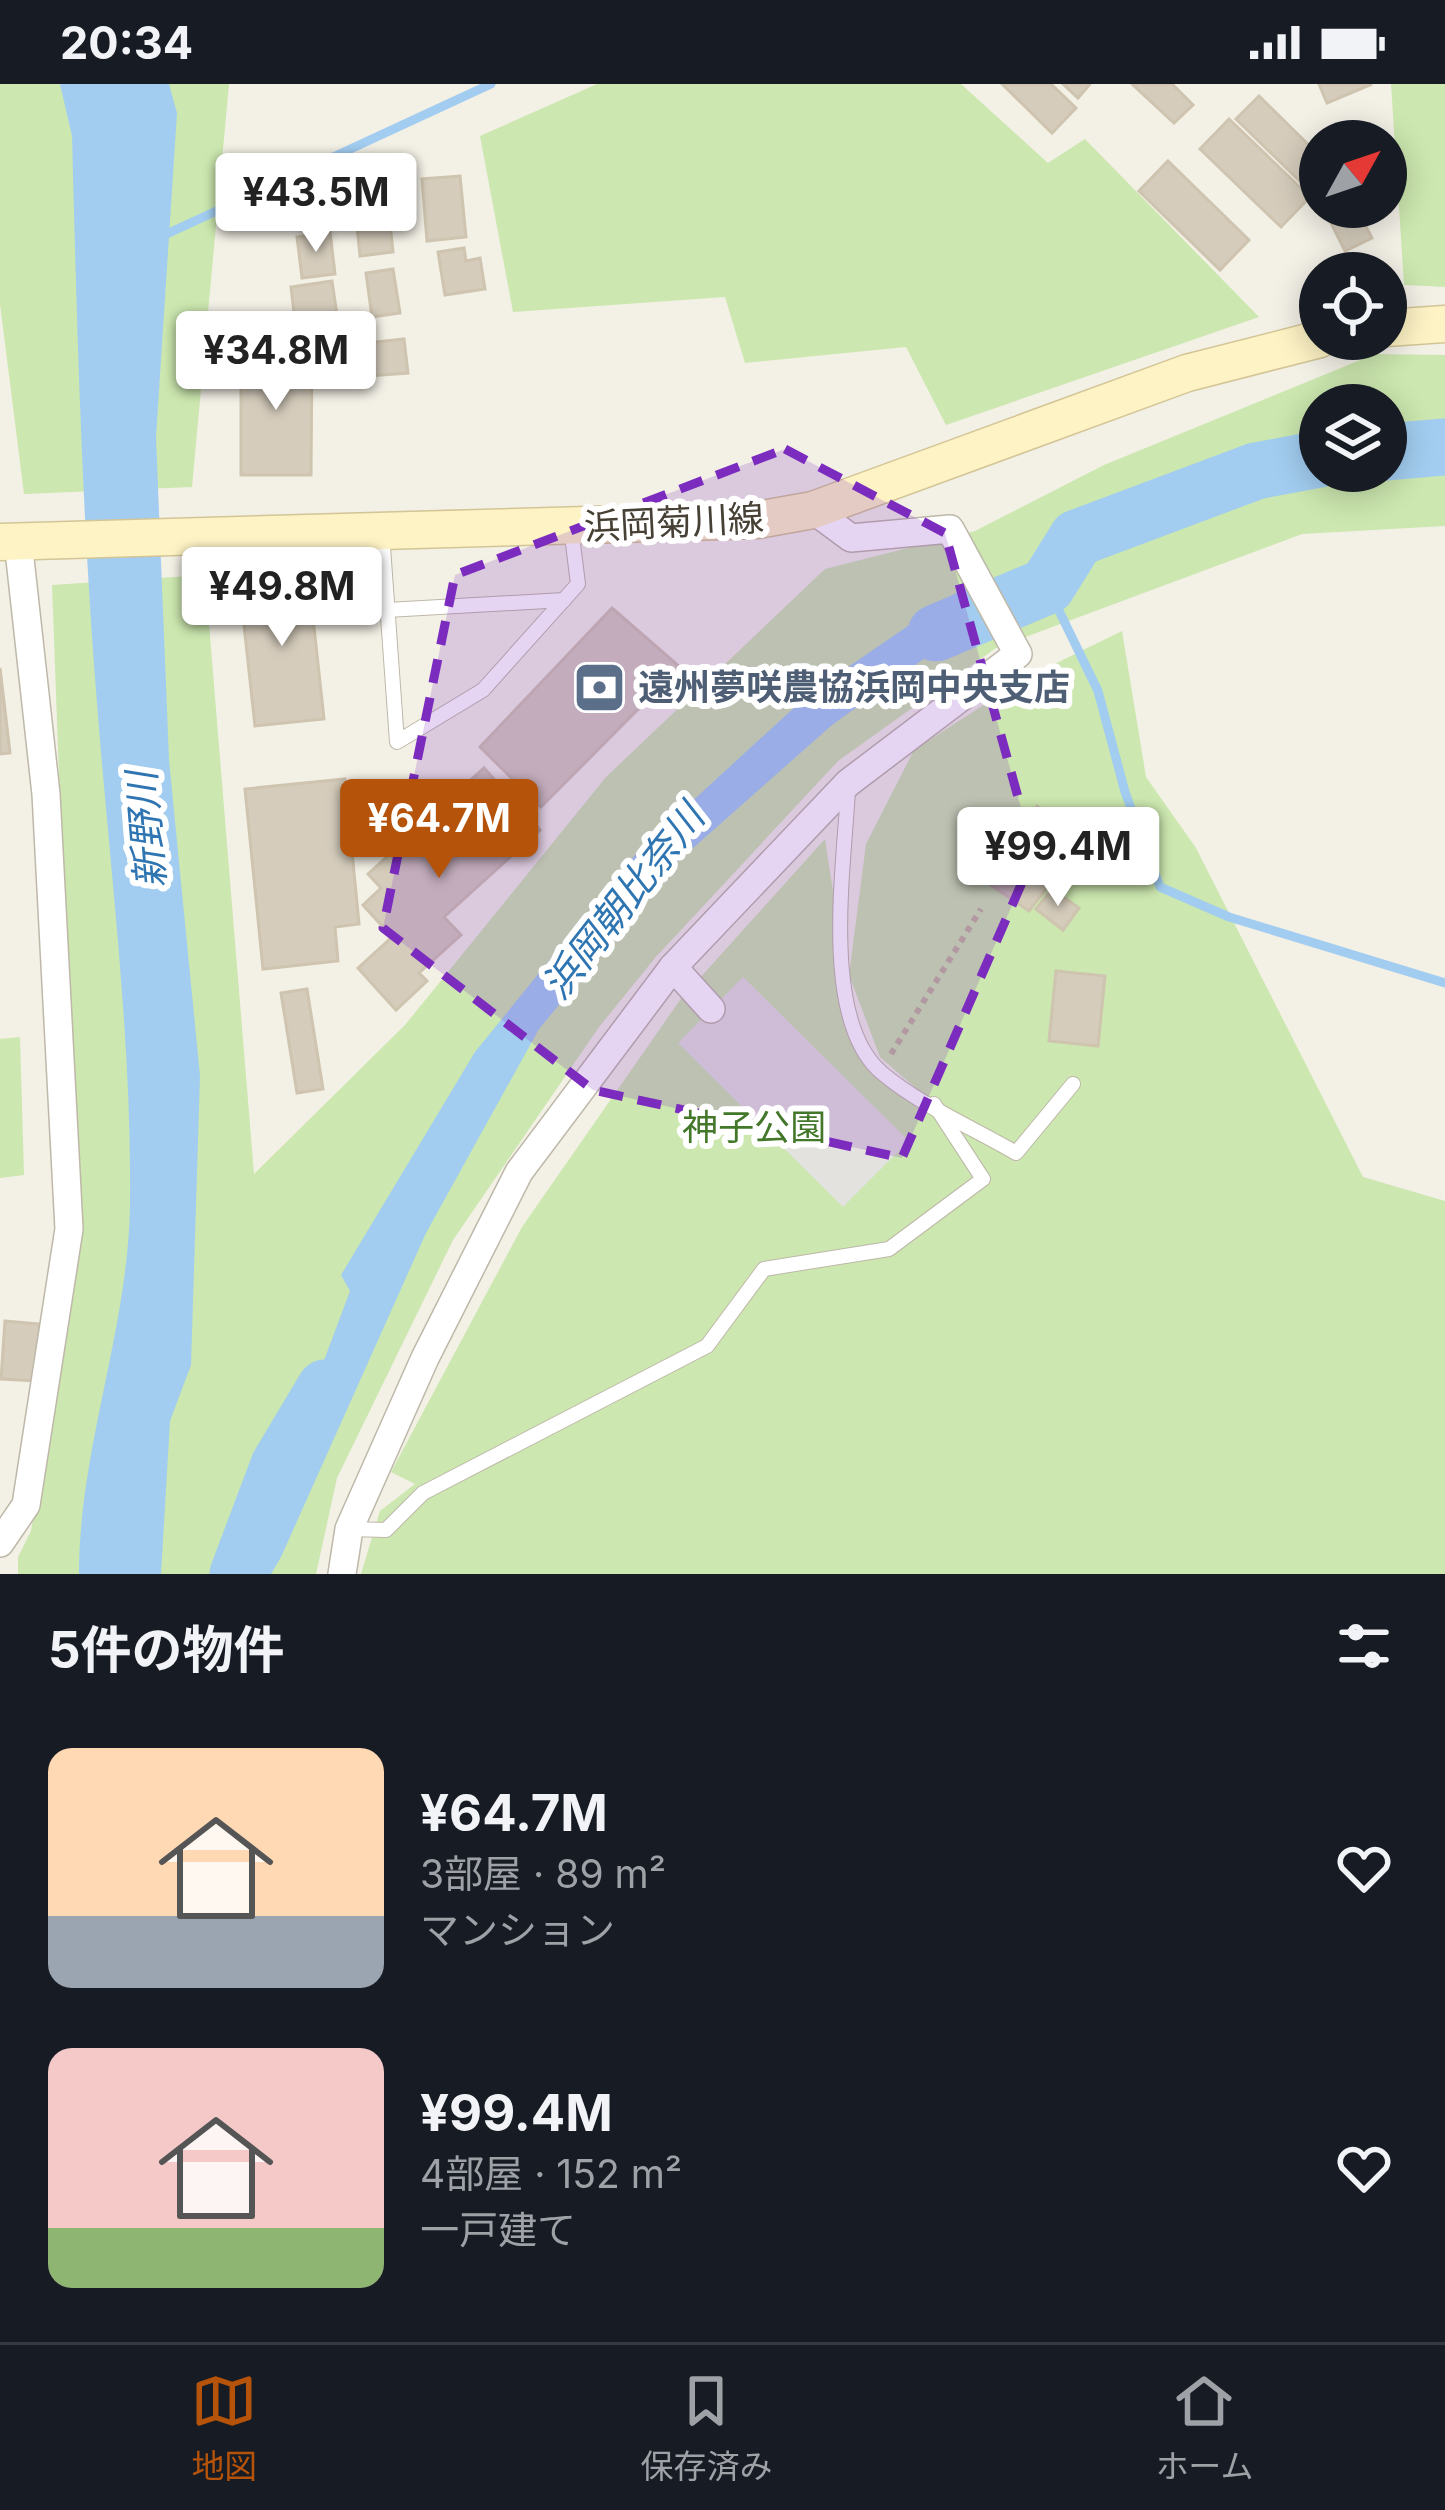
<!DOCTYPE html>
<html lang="ja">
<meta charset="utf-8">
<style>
body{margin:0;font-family:Inter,"Noto Sans JP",sans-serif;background:#242831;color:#f1f3f6;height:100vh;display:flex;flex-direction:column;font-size:45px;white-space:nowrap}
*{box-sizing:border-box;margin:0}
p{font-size:39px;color:#9ea1a6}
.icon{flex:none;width:66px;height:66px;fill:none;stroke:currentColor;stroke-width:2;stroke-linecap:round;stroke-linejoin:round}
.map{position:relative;height:1490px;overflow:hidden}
.drawer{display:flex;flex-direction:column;background:#171b24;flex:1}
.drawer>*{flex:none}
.needle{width:78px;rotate:50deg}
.controls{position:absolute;left:1299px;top:36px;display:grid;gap:24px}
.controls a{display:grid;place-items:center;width:108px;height:108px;border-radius:50%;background:#171b24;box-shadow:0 6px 30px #0003;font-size:60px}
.price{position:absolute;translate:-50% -102px;padding:0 27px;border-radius:12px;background:#fff;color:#222;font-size:39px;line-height:78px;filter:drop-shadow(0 3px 6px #0008)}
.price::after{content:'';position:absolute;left:50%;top:72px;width:36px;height:27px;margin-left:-18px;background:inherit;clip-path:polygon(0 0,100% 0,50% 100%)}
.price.on{background:#b45309;color:#fff}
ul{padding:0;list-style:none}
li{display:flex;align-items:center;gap:36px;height:300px;padding:0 48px}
li span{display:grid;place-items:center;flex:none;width:336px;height:240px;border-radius:24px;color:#555}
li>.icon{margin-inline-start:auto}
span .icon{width:144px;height:144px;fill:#fffc;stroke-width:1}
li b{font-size:51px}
h2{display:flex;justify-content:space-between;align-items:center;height:144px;padding:0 48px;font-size:51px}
.status{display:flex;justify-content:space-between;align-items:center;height:84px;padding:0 60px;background:#171b24;direction:ltr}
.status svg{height:33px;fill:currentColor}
.menu{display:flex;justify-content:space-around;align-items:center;height:168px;border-top:3px solid #363941;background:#171b24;font-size:33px;color:#9ea1a6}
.menu a{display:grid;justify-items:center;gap:6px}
.menu .on{color:#b45309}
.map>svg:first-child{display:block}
</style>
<div class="status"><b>20:34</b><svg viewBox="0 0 49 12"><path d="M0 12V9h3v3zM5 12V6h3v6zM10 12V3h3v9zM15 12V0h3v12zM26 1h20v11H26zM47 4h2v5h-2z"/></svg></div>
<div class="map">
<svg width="1445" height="1490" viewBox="0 0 1445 1490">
<rect width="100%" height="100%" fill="#f3f0e6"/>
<g fill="#cce7af" fill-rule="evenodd">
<polygon points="0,0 229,0 192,403 24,410 0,220"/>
<polygon points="597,0 961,0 1048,79 1085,55 1259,233 946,341 906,263 745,279 725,213 513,228 480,52"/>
<polygon points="1391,0 1445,0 1445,203 1404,201"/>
<path d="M 1375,270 L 1445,271 L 1445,442 L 1302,450 L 996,564 L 838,677 L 655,874 L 599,943 L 453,1156 L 337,1394 L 316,1490 L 18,1490 L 18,1473 L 31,1447 L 54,1290 L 74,1099 L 52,501 L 205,491 L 254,1090 L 405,941 L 606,693 L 825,485 L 975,447 L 1104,381 ZM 1320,321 L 1386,321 L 1386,387 L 1320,387 Z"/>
<polygon points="1122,547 1146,693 1196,764 1363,1093 1445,1117 1445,1490 361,1490 380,1427 415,1400 391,1388 522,1143 680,916 825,755 855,951 880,988 926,1013 880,973 849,891 866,760 914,666 1024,595"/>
<polygon points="20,953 24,1091 0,1094 0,955"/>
</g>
<polygon fill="#e4e2de" points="743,893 909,1057 843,1123 678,959"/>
<g fill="#a2cdf0">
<path d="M 60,0 L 169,0 L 177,29 L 156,353 L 169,676 L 200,992 L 191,1281 L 170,1337 L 161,1490 L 79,1490 C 79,1365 128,1246 130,1122 C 132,959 111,795 98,632 C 82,439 77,246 72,52 Z"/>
<polygon points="966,502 982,533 832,641 675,780 539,945 426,1149 281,1473 271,1490 244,1490 350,1207 341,1191 475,968 639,766 809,610"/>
</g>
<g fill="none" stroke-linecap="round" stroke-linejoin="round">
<g stroke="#a2cdf0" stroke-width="9">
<polyline points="158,154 491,0"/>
<polyline points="1047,502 1098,607 1125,708 1160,803 1229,833 1445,899"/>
</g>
<g stroke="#a2cdf0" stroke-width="57">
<polyline points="1386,368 1445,363"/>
<polyline points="936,549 1047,502 1077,454 1256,387 1320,375"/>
<polyline points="238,1490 279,1381 325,1304"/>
</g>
</g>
<g fill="#d5ccbc" stroke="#cfc4af" stroke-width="3">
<polygon points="1002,0 1051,0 1076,24 1052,49"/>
<polygon points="1063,0 1090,0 1078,14"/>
<polygon points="1132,0 1172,0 1193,21 1174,39"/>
<polygon points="1319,0 1372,0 1327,19"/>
<polygon points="1259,12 1320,72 1317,114 1236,35"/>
<polygon points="1229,35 1310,113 1281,143 1200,65"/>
<polygon points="1168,77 1249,156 1220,186 1139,107"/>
<polygon points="460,92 466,153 427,157 422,95"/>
<polygon points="388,120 393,168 360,172 355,123"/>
<polygon points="1333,123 1356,123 1372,154 1345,167 1325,127"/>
<polygon points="330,148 335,190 302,194 297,153"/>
<polygon points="464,164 466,177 480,174 485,205 445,211 438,168"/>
<polygon points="393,185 400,229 372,233 366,189"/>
<polygon points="332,197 337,231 295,237 291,203"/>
<polygon points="404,255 408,289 369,292 366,259"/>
<polygon points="241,268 312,268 311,391 241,391"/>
<polygon points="308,488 324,635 255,642 239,495"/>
<polygon points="612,524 680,583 541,723 480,663"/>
<polygon points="0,584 10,669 0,670"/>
<polygon points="484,684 540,746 444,833 461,851 419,889 427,897 396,926 358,884 392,853 363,821 381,804 368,790"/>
<polygon points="345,695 359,840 335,843 338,877 263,885 245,705"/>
<polygon points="1037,722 1067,747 1053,768 1044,763 1034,776 1056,792 1029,827 973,789 1000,753 1017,766 1027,754 1018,749"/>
<polygon points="1052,805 1079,824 1063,846 1036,825"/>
<polygon points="1056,887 1105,892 1098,962 1049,957"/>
<polygon points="307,905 323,1005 297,1009 281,909"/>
<polygon points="5,1237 40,1240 36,1297 1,1295"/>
</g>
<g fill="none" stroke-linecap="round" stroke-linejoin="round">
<defs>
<g id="service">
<polyline points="382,449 397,658 483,606 578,500 571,444"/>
<polyline points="387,526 564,516"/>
<path d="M 848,704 C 845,778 819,936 882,989 C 920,1021 973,1044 1016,1069 L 1073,1000"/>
<polyline points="349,1445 386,1446 423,1409 707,1262 764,1185 889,1165 983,1095 934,1020"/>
</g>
<g id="minor">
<polyline points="673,883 711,925"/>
<polyline points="0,1459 26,1421 69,1145 46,710 18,457"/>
<polyline points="342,1490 349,1445 425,1274 519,1088 673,883 848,699 1018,570 950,445 851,454 813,426"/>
</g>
<g id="secondary">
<polyline points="1386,244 1445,240"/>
<polyline points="0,458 757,436 813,426 1187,289 1320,255"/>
</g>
</defs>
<use href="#service" stroke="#beb8a9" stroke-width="16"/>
<use href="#minor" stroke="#beb8a9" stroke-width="30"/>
<use href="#secondary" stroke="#d3c596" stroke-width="39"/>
<polyline stroke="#c0b49a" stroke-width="6" stroke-dasharray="6 6" stroke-linecap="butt" points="891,970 981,825"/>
<use href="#service" stroke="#fff" stroke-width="14"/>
<use href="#minor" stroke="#fff" stroke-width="27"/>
<use href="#secondary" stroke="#fef3c5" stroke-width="36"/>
</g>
<path fill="#7b2cbf" fill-opacity="0.2" stroke="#7b2cbf" stroke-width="9" stroke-dasharray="24 15" stroke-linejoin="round" d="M 785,365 L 945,449 L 1034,771 L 902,1074 L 593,1006 L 383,844 L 455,491 Z"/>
<defs>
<symbol id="bank-square" viewBox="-11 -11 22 22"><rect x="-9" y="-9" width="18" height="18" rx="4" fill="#5c6f8a" stroke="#fff"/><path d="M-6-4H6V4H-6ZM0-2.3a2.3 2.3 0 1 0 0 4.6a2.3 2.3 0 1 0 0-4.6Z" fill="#fff"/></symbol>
</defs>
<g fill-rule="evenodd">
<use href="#bank-square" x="570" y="574" width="59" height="59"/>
</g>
<g text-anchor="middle" stroke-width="12" stroke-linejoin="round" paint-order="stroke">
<g font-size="36" fill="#464035" stroke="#fff">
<text transform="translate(674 438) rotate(-3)" y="13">浜岡菊川線</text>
</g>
<g font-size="36" font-weight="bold" fill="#4e5e75" stroke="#fff" text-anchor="start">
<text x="638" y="616">遠州夢咲農協浜岡中央支店</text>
</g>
<g font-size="36" fill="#437729" stroke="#fff">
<text x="754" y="1056">神子公園</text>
</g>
<g font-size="39" font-style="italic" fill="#2f75b1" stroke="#fff">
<text transform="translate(146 746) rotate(-95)" y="14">新野川</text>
<text transform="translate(623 817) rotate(-52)" y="14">浜岡朝比奈川</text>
</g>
</g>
</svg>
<div class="controls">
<a><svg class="needle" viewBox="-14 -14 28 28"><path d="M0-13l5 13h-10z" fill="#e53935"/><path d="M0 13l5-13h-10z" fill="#9ea1a6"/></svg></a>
<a><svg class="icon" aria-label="locate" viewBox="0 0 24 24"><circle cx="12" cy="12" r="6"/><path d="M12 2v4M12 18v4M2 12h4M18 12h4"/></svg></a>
<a><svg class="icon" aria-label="layers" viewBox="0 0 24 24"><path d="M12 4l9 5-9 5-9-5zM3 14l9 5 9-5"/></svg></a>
</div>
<b class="price" style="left:316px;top:171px">¥43.5M</b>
<b class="price" style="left:276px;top:329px">¥34.8M</b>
<b class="price" style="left:282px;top:565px">¥49.8M</b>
<b class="price on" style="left:439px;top:797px">¥64.7M</b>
<b class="price" style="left:1058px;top:825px">¥99.4M</b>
</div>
<section class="drawer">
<h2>5件の物件<svg class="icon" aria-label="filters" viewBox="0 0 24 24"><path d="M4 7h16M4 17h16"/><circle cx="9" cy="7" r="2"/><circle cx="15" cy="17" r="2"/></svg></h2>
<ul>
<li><span style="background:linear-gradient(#ffd9b3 70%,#9aa5b1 0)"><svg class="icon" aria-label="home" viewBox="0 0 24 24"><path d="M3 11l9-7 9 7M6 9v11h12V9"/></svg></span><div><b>¥64.7M</b><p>3部屋 · 89 m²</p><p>マンション</p></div><svg class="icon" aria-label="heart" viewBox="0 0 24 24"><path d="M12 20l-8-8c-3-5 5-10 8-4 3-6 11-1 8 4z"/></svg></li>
<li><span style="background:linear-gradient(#f6c9c9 75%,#8fb573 0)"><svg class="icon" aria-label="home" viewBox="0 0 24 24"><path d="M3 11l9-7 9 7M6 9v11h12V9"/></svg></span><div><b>¥99.4M</b><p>4部屋 · 152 m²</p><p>一戸建て</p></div><svg class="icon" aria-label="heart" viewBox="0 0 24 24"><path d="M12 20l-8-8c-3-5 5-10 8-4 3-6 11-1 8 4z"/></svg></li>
</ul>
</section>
<nav class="menu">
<a class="on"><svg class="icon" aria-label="map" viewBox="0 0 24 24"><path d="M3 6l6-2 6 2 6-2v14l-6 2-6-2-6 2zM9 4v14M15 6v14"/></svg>地図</a>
<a><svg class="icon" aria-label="saved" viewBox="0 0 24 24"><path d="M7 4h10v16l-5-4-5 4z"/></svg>保存済み</a>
<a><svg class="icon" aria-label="home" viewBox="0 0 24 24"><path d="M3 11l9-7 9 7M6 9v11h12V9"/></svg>ホーム</a>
</nav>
